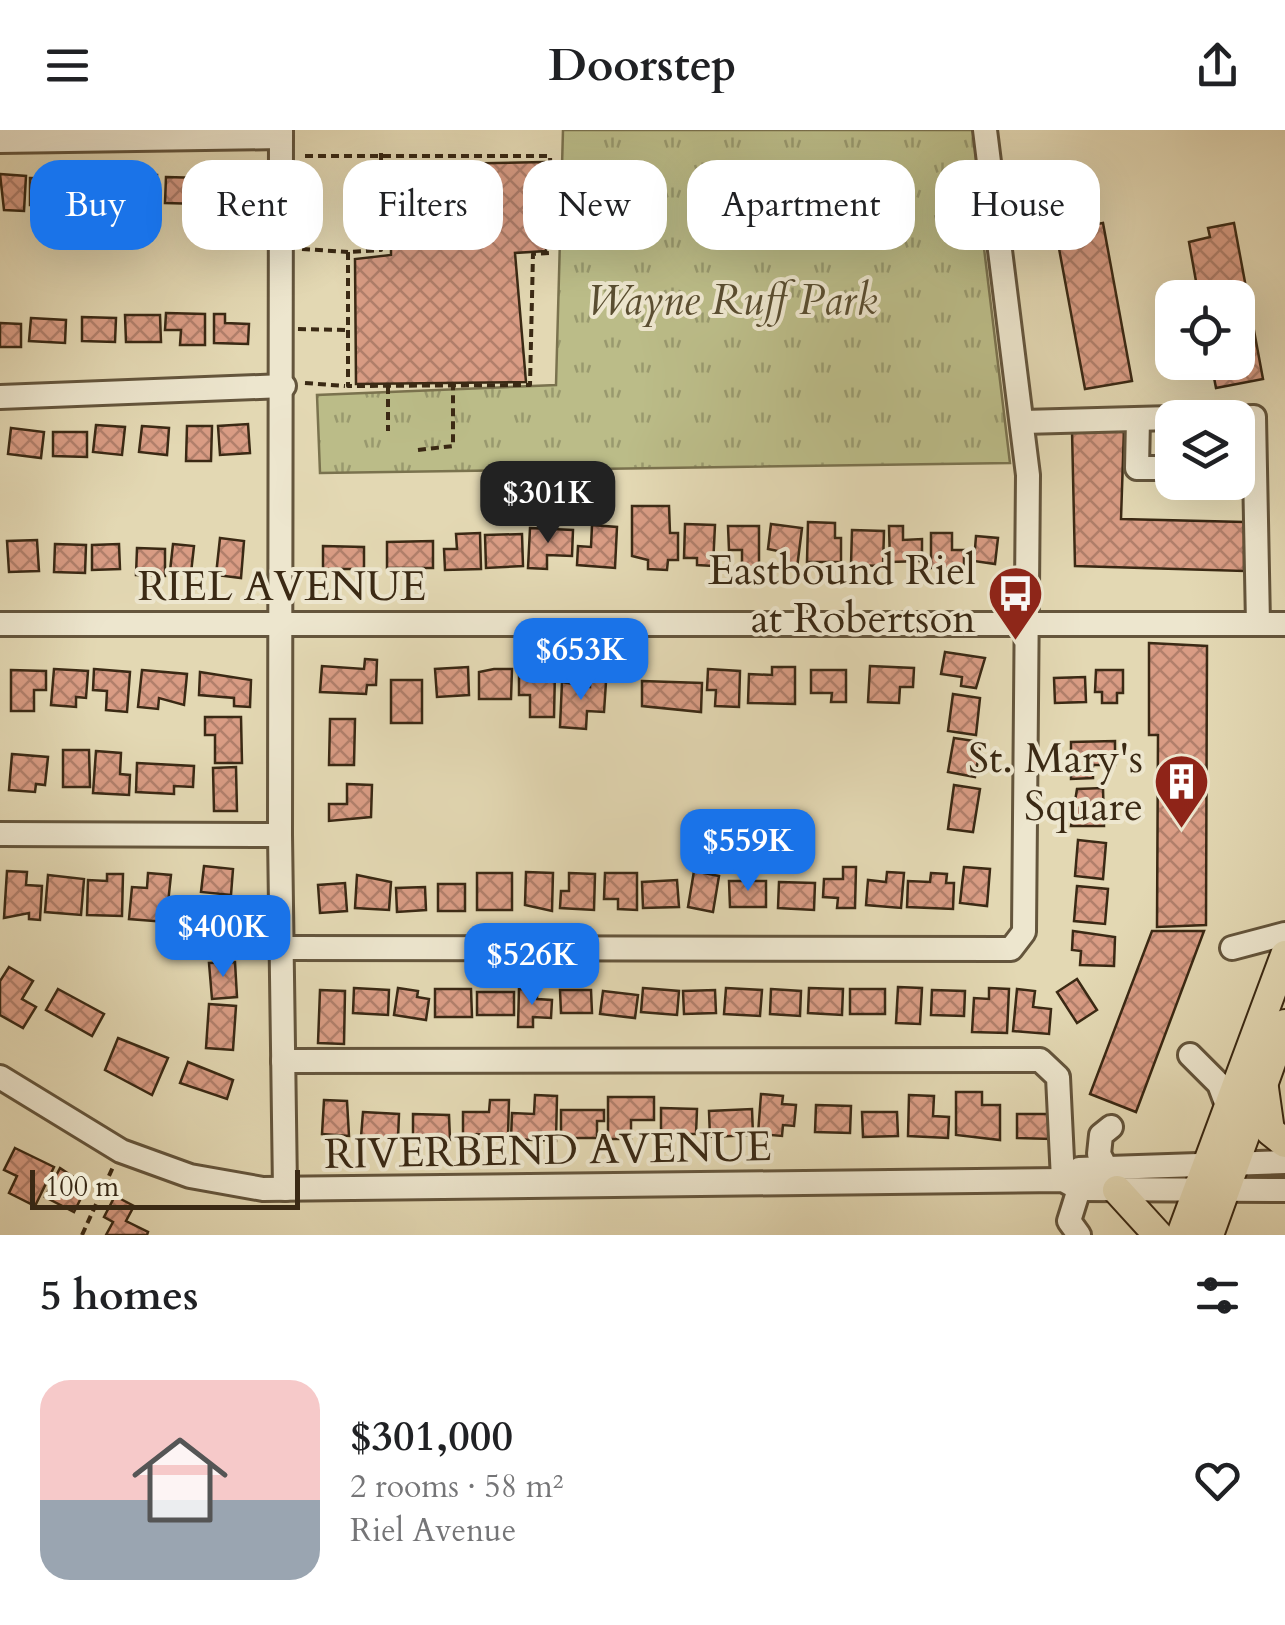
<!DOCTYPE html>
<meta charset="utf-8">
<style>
body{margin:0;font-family:Cardo,serif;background:#f6f6f6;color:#202124;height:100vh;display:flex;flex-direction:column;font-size:38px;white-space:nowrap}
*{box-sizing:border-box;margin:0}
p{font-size:32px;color:#757577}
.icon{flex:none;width:55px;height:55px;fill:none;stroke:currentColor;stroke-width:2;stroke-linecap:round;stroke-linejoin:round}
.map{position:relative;height:1105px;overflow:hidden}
.drawer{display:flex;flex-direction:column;background:#fff;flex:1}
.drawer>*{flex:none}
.banner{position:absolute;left:30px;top:30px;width:1225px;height:90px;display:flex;gap:20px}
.buttons{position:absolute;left:1155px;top:150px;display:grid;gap:20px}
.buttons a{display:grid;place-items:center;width:100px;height:100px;border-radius:20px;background:#fff;box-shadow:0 10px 40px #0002;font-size:50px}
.scale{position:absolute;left:30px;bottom:25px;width:270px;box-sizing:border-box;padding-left:10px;border:5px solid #3a2914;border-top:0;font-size:28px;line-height:35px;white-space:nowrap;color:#3a2914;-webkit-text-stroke:8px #ede6ce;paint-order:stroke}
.price{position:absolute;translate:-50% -85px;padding:0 22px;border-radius:20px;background:#1a73e8;color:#fff;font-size:32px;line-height:65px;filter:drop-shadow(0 2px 5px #0008)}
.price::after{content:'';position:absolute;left:50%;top:60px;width:30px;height:22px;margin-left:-15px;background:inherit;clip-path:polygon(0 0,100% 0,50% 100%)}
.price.selected{background:#222;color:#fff}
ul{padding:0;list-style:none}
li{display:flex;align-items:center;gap:30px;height:250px;padding:0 40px}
li span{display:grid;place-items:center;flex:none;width:280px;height:200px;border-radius:30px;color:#555}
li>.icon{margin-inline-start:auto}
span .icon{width:120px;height:120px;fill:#fffc;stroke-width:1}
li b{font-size:42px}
h2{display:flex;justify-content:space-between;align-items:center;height:120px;padding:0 40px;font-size:42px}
.chip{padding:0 35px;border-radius:30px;background:#fff;box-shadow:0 10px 40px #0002;font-size:35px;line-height:90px}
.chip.selected{background:#1a73e8;color:#fff}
header{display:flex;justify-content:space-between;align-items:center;height:130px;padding:0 40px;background:#fff;font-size:45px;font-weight:700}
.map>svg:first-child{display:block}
</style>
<header><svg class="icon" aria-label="menu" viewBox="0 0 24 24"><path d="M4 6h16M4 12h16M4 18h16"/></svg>Doorstep<svg class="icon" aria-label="share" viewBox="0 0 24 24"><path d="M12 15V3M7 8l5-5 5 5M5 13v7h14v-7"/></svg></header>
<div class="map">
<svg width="1285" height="1105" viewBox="0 0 1285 1105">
<defs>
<pattern id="park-tufts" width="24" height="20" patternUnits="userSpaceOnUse" patternTransform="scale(2.5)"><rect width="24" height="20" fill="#bbbc88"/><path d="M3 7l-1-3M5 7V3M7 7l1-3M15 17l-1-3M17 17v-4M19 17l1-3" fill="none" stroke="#99996e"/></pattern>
<pattern id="building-cross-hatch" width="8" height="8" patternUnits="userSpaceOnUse" patternTransform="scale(2.5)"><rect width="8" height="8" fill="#d99c84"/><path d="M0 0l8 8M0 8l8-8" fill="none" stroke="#b17f6b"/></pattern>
</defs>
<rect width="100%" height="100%" fill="#e3d8b3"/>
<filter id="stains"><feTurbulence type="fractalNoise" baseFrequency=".002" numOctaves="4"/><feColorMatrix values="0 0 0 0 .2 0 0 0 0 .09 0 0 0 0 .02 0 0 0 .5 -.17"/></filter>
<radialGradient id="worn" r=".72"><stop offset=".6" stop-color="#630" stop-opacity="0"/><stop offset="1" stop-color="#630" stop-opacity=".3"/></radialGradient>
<polygon fill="url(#park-tufts)" stroke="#7a724e" stroke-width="2.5" points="563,0 974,0 980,85 1010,333 320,343 317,265 556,255"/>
<g fill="url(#building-cross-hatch)" stroke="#3a2914" stroke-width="2.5">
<polygon points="544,32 546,121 515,123 526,252 356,254 355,129 391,125 391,35"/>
<polygon points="0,44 26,46 24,81 4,80"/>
<polygon points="121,45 157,45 156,74 120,73"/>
<polygon points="80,47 115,47 115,80 80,74"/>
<polygon points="166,47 202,48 201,74 165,73"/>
<polygon points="30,48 66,49 66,75 30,75"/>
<polygon points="215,48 245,48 244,99 214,98"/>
<polygon points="1103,93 1132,251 1085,259 1058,113 1078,110 1075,98"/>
<polygon points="1234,93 1263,249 1216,258 1211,232 1238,232 1238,168 1199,168 1189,112 1210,107 1208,98"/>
<polygon points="166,183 205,184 205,215 180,215 181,200 165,200"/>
<polygon points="214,184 225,184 225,193 249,194 248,214 214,213"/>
<polygon points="125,185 160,185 161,212 126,212"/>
<polygon points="82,187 116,188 115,212 82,211"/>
<polygon points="31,188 66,190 65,213 29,211"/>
<polygon points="0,193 21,194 21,217 0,217"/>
<polygon points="248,294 250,323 220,325 218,296"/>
<polygon points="96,295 125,297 122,325 93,322"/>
<polygon points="142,296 169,298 167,325 139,322"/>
<polygon points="187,296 212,296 211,331 186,331"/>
<polygon points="11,298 44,302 41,328 8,324"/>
<polygon points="1124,299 1121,389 1244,392 1244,441 1075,436 1072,300"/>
<polygon points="53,302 87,302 87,327 53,326"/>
<polygon points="632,376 669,376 670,403 678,403 678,430 668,430 667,440 648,439 648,430 632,426"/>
<polygon points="808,392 835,393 835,408 841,408 841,432 807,432"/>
<polygon points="685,394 715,395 713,436 697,435 697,428 684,428"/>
<polygon points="771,394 802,398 797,438 781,436 783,422 768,419"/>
<polygon points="592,395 617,397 615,438 577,435 578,416 591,417"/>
<polygon points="728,396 759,396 759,437 742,437 742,420 729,420"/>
<polygon points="889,396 903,396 903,410 922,409 922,431 890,432"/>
<polygon points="530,398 573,400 572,426 547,425 547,439 528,438"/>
<polygon points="852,400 884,401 883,436 851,435"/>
<polygon points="480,403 481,439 445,440 444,419 457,419 456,404"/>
<polygon points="931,403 952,403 952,420 964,420 964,438 931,438"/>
<polygon points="522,404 523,436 486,438 485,405"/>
<polygon points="976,406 998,408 995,434 974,431"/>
<polygon points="220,408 244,411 241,448 216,445"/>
<polygon points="37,410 39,441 9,442 7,411"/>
<polygon points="433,411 433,438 387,438 387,412"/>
<polygon points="55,414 86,415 85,443 54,442"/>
<polygon points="119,414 120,439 92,440 92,415"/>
<polygon points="173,414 194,416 191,443 170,441"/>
<polygon points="323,416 364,417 364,439 323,439"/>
<polygon points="137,418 165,419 165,446 136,445"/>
<polygon points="1149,513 1207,516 1206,795 1157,797 1158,605 1149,605"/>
<polygon points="945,522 985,528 976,558 961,556 962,547 941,544"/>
<polygon points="365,529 377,530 376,555 367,555 366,564 320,562 322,536 364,539"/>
<polygon points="870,536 914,538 913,557 900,557 899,573 868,572"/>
<polygon points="468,537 469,565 437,567 435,539"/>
<polygon points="772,537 795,537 795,574 748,573 749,544 772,545"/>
<polygon points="54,539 88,541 86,568 76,567 76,577 51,575"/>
<polygon points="94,539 130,542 127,582 106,580 107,561 93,560"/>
<polygon points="494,539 512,539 511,569 479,569 479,542"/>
<polygon points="708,539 740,541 739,577 715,576 716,560 707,560"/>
<polygon points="11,540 46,541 46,560 34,560 34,581 11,581"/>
<polygon points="142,540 187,544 184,575 159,568 158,579 138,577"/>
<polygon points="811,540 846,540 846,572 831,572 832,563 811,563"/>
<polygon points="1096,540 1123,540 1123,563 1117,563 1117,573 1102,573 1102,562 1095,562"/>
<polygon points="519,541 555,541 554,587 530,587 530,565 519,565"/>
<polygon points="200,542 251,550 250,577 234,576 234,568 199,565"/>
<polygon points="1085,547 1086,572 1055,573 1054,548"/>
<rect x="391" y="550" width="31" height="43"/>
<polygon points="590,551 606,552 604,582 587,581 586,599 560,597 562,552 590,557"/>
<polygon points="642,551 702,553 701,582 642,576"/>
<polygon points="953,564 980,568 976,605 948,601"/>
<polygon points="205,587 241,587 242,633 215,633 215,605 205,605"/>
<polygon points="330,589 355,589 354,635 329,635"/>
<polygon points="954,608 981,612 975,647 948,642"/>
<polygon points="1115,611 1115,635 1093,635 1093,648 1071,649 1071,612"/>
<polygon points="63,620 89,620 90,657 63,657"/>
<polygon points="96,621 121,623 120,644 130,645 129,665 93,663"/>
<polygon points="12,624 48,627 45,655 36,654 35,662 9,660"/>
<polygon points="137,633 194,636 193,657 174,656 174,664 136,662"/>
<polygon points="236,637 237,681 214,681 213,638"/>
<polygon points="347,654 372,655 371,687 329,691 329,674 347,674"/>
<polygon points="954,655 980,659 973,702 948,699"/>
<polygon points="1103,658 1104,696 1071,696 1077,659"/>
<polygon points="1078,710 1106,713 1103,749 1075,746"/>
<polygon points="204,736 233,739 231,765 201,762"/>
<polygon points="843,737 856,737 855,778 837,778 838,768 823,767 824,749 843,749"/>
<polygon points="964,737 990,739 987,776 960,773"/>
<polygon points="7,741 27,742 26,755 42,756 40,790 29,789 29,783 4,788"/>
<polygon points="694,741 719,746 713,782 688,777"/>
<polygon points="526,742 553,743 552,781 525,775"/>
<polygon points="887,742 904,743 901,778 866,775 868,750 886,752"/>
<polygon points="148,743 171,745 166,792 129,789 132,757 147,758"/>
<rect x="477" y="743" width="35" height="37"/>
<polygon points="569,743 595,744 594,780 560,778 561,761 569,761"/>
<polygon points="605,743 637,743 637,780 618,779 618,769 604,769"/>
<polygon points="931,743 947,744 946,753 954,753 953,779 907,777 908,751 930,752"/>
<polygon points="107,744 123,744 122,786 87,785 88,750 107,751"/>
<polygon points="48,745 84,749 81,785 45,782"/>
<polygon points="357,745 391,752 389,780 355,778"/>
<polygon points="677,750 679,777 643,778 642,752"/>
<polygon points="729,751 766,751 766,777 730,777"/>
<polygon points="779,752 815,753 814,780 778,778"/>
<polygon points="345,753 347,781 320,783 318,755"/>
<rect x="438" y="754" width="27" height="27"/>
<polygon points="1077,756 1108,759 1105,794 1074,791"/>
<polygon points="425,757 426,780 397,782 396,758"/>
<polygon points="212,768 225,768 224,776 237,777 234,815 198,813 201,773 212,774"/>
<polygon points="1073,801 1115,807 1114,836 1080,835 1081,821 1072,820"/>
<polygon points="1152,801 1204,801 1136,982 1090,964"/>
<polygon points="235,832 237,867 212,869 209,833"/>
<polygon points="9,837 33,851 22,869 36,877 23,898 0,885 0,851"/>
<polygon points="1077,849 1097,880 1077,893 1057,862"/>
<polygon points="898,857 922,858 920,894 896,893"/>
<polygon points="354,858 389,860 388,885 353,883"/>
<polygon points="398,858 418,861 417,867 429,869 426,890 394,885"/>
<polygon points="643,858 679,861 677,885 641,882"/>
<polygon points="726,858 762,860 760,886 724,884"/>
<polygon points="809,858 843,859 842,885 808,883"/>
<polygon points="989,858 1009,859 1007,903 972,902 974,868 989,869"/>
<polygon points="58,859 104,884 92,906 46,880"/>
<polygon points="435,859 471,859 472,887 435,887"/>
<polygon points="519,859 537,860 537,869 552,870 551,888 533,887 533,897 518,897"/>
<polygon points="771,859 801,861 800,886 770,884"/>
<rect x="850" y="859" width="35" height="25"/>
<polygon points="1017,859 1035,861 1033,877 1051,879 1049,904 1013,901"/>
<polygon points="320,860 345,861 344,914 318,913"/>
<polygon points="560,860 591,860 592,883 561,883"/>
<polygon points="715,860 716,883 684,884 683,861"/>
<polygon points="932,860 965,861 964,886 931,885"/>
<polygon points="603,861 638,865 635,888 600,884"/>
<rect x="477" y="862" width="37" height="23"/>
<polygon points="209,874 236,876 233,920 206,918"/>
<polygon points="118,908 168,928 152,965 105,940"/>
<polygon points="188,932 233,950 227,969 180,953"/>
<polygon points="956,962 982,962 982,975 1000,975 1000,1010 956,1005"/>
<polygon points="761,964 783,966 782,974 796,975 794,996 783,995 782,1006 758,1004"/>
<polygon points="535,965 557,966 556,1011 511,1009 512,983 534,984"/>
<polygon points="909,965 934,966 933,986 949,987 948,1008 908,1006"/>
<polygon points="608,967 654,967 654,990 631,990 631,1009 608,1009"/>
<polygon points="324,970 347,971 349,1006 322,1004"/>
<polygon points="490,970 509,970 508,1005 463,1004 463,982 489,982"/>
<polygon points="816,975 851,976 850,1003 815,1002"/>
<polygon points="661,978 697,979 696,1004 661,1004"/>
<polygon points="752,979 753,1005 710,1007 709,981"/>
<polygon points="561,980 604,980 604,991 597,991 597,1008 561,1008"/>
<polygon points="363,982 399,984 398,1009 361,1007"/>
<polygon points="862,982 897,982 898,1006 863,1007"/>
<polygon points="413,984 449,985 450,1010 413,1010"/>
<polygon points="1017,984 1052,984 1052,1009 1017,1008"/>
<polygon points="15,1018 54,1037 35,1076 9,1063 17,1046 4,1040"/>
<polygon points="60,1038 87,1056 74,1082 45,1067"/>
<polygon points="115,1066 134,1076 126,1091 148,1102 147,1105 106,1105 113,1092 104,1087"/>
</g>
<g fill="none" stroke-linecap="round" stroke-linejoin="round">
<defs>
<g id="minor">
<polyline points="281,0 280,705 285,1059"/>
<polyline points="0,11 281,7"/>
<polyline points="0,267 284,256"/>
<polyline points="1217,288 1254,287 1258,494"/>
<polyline points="1138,289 1137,338 1172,338"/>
<polyline points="1023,292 1172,288"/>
<polyline points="0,494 1285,494"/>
<polyline points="0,704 280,705"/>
<polyline points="283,818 1011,819 1024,802 1028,345 985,0"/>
<polyline points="1232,818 1285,804"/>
<polyline points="1190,925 1219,954 1228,978"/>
<polyline points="283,931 1040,930 1058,947 1063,1050"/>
<polyline points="0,947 121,1021 190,1046 263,1059 1063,1050 1079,1059 1285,1060"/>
<polyline points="1111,997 1101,1005 1099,1024 1111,1048"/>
<polyline points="1063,1050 1079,1039 1285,1032"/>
<polyline points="1079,1105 1069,1091 1079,1059"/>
</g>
<g id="major">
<polyline points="1264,958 1270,1001 1285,1013"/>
<polyline points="1117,1060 1158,1105"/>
<polyline points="1181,1105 1285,825"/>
<polyline points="1209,1105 1285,894"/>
</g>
</defs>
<use href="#minor" stroke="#64553c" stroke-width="28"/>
<use href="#major" stroke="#3a2914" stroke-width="32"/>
<g stroke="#3a2914" stroke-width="4" stroke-dasharray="8 5" stroke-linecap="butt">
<polyline points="305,26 550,26 552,78 562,89 562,99 550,111 549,123 533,124 530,255 348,256 348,122 381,120 381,23"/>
<polyline points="302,119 348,122"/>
<polyline points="298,199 348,200"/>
<polyline points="305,253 345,256"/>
<polyline points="388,256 388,301"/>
<polyline points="418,320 453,316 453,256"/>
<polyline points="82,1105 113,1037"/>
</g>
<use href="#minor" stroke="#ede6ce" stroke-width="22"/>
<use href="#major" stroke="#e3d8b3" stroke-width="28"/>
</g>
<defs>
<symbol id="bus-pin" viewBox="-11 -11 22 30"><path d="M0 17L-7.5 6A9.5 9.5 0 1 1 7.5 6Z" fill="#8f2418" stroke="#ede6ce"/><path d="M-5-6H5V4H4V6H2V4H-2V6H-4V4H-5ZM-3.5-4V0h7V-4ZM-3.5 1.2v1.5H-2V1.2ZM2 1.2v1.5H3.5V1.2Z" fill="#fff"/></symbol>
<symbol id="building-pin" viewBox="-11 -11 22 30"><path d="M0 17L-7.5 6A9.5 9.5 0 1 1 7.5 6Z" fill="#8f2418" stroke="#ede6ce"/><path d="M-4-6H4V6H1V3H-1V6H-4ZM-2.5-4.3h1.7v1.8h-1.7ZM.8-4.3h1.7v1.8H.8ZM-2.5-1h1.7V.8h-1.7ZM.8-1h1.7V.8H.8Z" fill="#fff"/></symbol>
</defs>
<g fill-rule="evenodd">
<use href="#bus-pin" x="984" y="432" width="63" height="86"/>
<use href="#building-pin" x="1150" y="620" width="63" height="86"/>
</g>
<g text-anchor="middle" stroke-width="8" stroke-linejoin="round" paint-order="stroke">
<g font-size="42" font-style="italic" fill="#5a4e31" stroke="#ede6ce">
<text x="732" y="184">Wayne Ruff Park</text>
</g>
<g font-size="42" fill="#3a2914" stroke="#ede6ce" text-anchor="end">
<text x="976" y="454">Eastbound Riel<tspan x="976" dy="48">at Robertson</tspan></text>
<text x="1143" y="642">St. Mary's<tspan x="1143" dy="48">Square</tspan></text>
</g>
<g font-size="42" fill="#3a2914" stroke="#ede6ce">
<text x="282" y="470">RIEL AVENUE</text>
<text transform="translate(548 1019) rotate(-1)" y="15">RIVERBEND AVENUE</text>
</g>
</g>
<rect width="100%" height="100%" filter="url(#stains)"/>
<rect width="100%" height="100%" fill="url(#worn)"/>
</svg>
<div class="buttons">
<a><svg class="icon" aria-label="locate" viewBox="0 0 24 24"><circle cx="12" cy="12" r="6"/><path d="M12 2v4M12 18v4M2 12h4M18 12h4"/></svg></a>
<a><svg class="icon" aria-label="layers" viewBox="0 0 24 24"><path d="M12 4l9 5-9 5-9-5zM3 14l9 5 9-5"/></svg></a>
</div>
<div class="scale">100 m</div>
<b class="price selected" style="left:548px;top:416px">$301K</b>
<b class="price" style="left:581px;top:573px">$653K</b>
<b class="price" style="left:748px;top:764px">$559K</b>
<b class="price" style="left:223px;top:850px">$400K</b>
<b class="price" style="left:532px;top:878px">$526K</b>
<div class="banner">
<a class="chip selected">Buy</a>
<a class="chip">Rent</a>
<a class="chip">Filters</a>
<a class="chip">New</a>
<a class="chip">Apartment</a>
<a class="chip">House</a>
</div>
</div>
<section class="drawer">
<h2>5 homes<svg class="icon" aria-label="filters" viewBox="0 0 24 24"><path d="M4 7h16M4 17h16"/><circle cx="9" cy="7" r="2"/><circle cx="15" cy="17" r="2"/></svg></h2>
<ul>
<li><span style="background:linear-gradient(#f6c9c9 60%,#9aa5b1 0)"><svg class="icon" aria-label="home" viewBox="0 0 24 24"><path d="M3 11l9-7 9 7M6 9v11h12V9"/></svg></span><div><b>$301,000</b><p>2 rooms · 58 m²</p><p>Riel Avenue</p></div><svg class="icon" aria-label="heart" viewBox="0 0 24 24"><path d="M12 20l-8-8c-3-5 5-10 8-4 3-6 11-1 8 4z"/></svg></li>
</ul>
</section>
